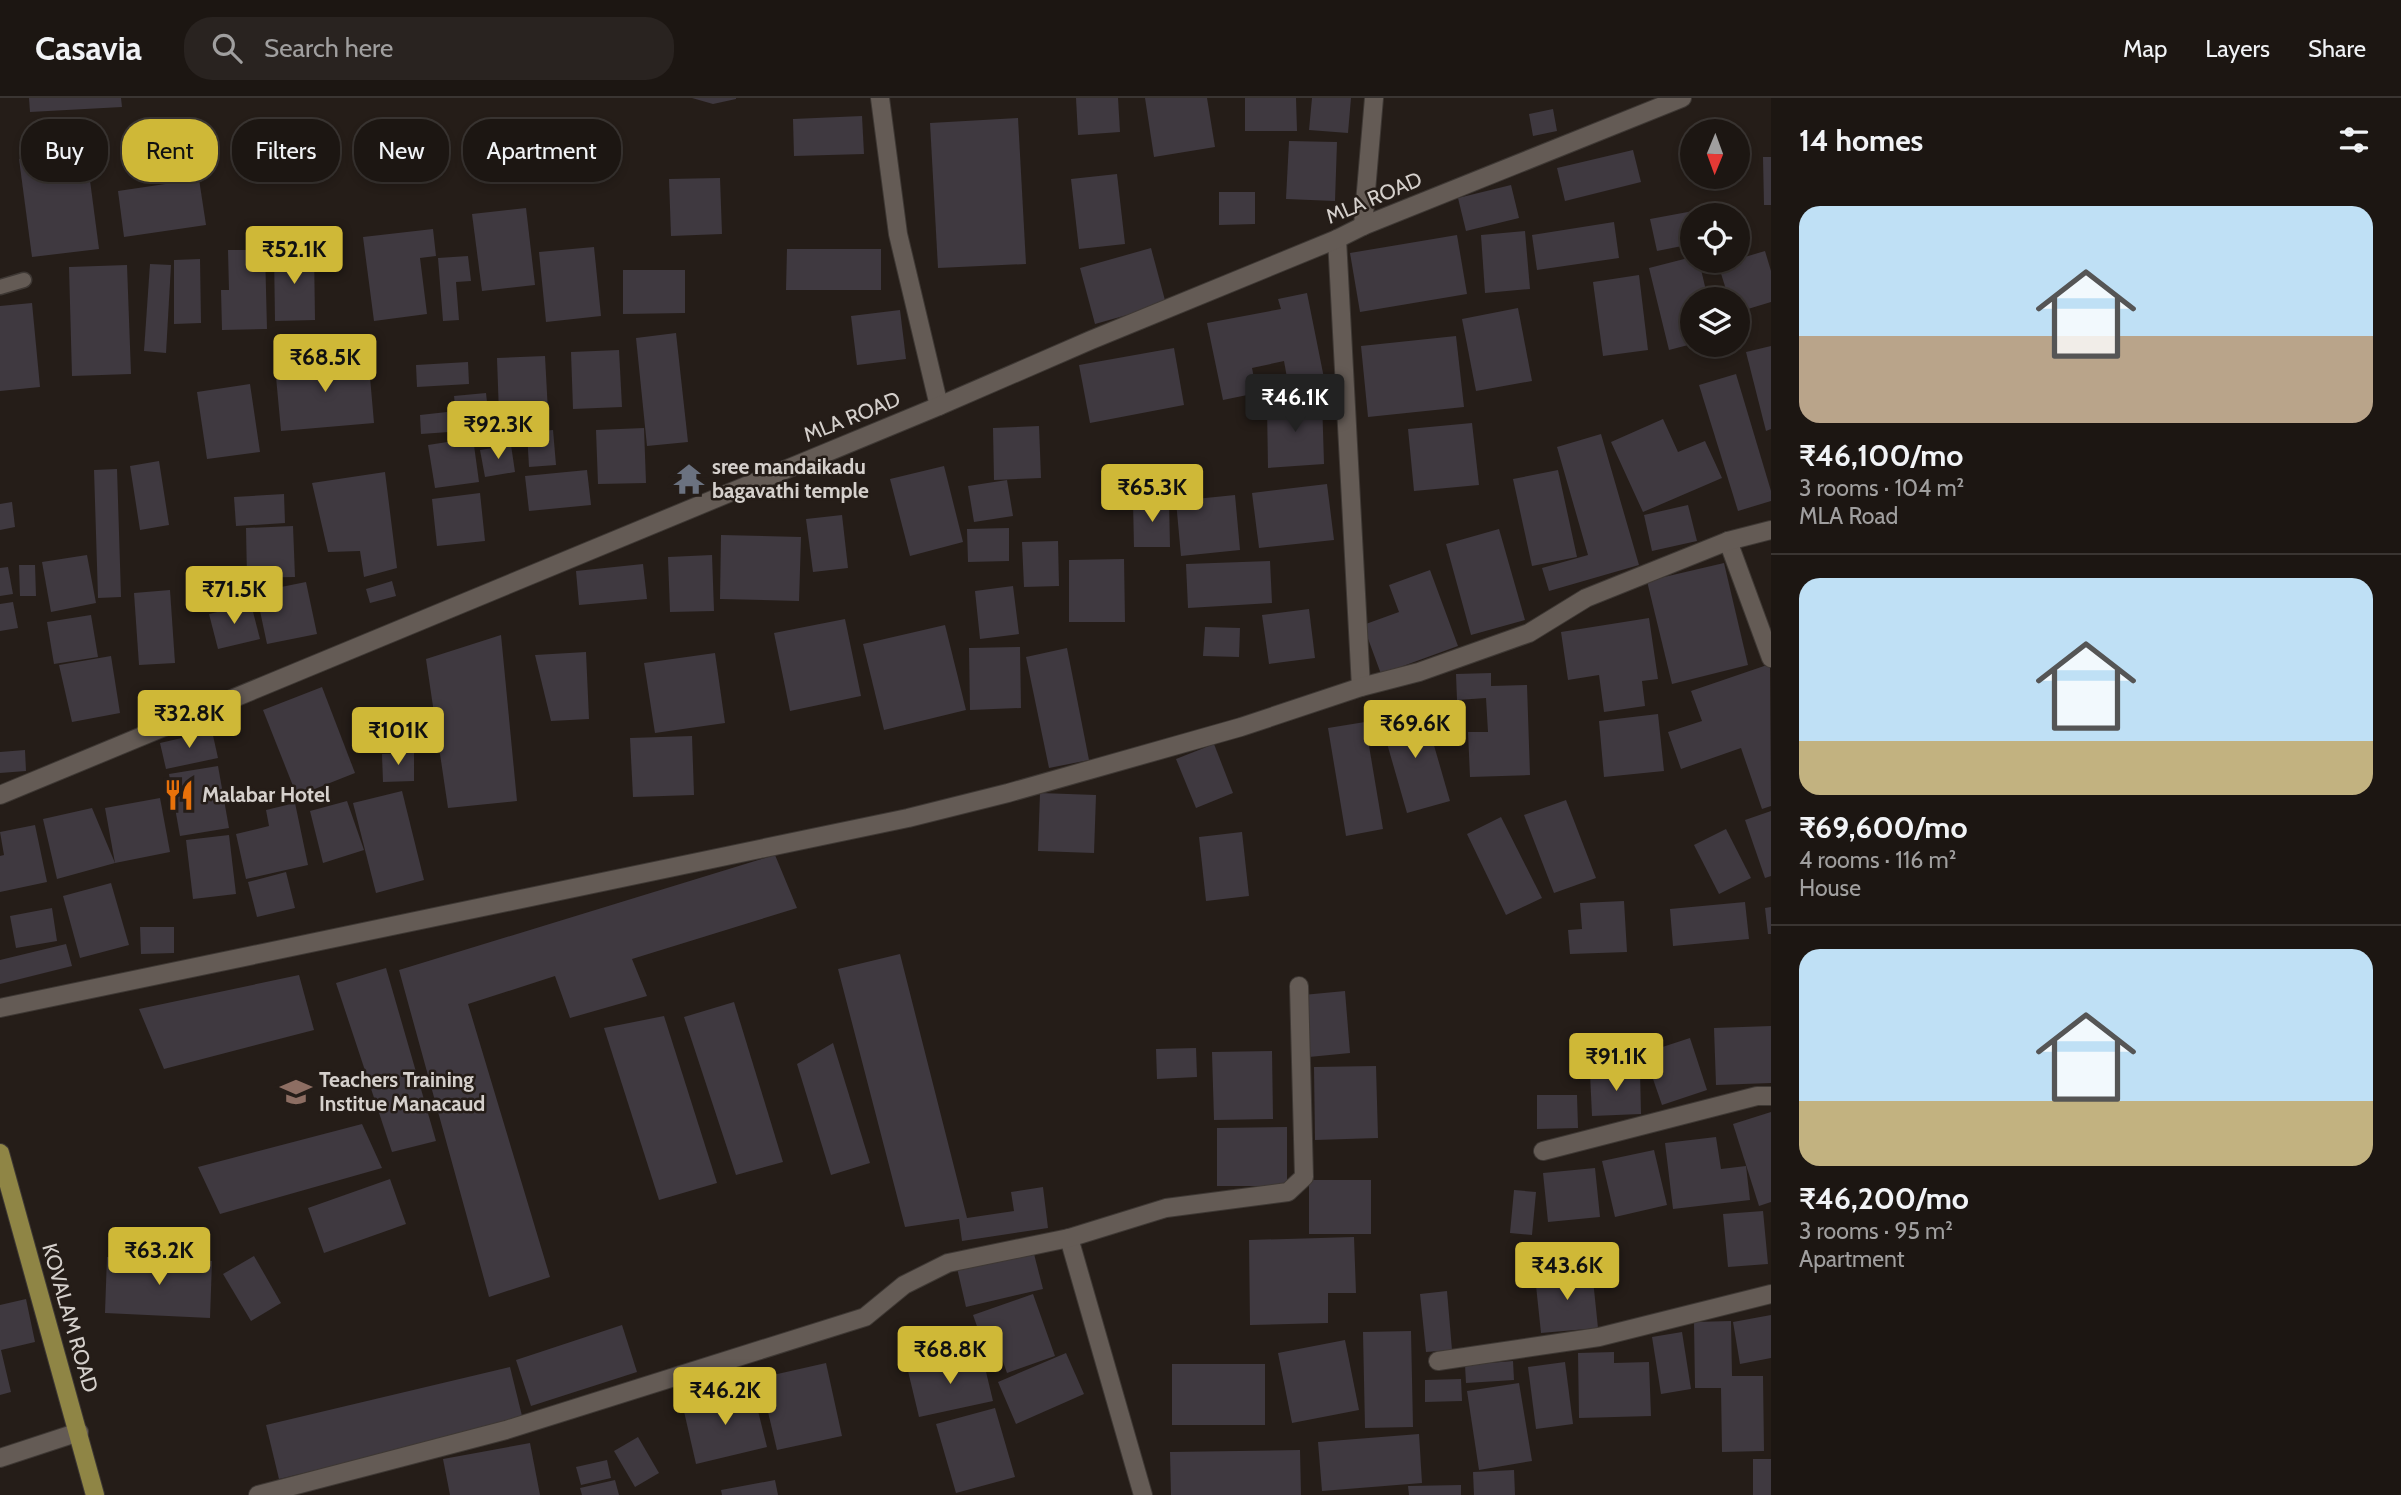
<!DOCTYPE html>
<meta charset="utf-8">
<style>
body{margin:0;font-family:Cabin,sans-serif;background:#292320;color:#f1f3f6;height:100vh;display:flex;flex-direction:column;font-size:26px;white-space:nowrap}
*{box-sizing:border-box;margin:0}
p{font-size:23px;color:#a09f9f}
.icon{flex:none;width:38px;height:38px;fill:none;stroke:currentColor;stroke-width:2;stroke-linecap:round;stroke-linejoin:round}
.map{position:relative;flex:1;overflow:hidden}
.details{display:flex;flex-direction:column;background:#1c1612;width:630px}
.details>*{flex:none}
.hud{position:absolute;left:21px;top:21px;width:665px;height:63px;display:flex;gap:14px}
.needle{width:46px;rotate:181deg}
.tools{position:absolute;left:1680px;top:21px;display:grid;gap:14px}
.tools a{display:grid;place-items:center;width:70px;height:70px;border-radius:50%;background:#1c1612;box-shadow:0 4px 10px #0003,0 0 0 2px #3a3532;font-size:35px}
.price{position:absolute;translate:-50% -60px;padding:0 16px;border-radius:7px;background:#cfb837;color:#111;font-size:23px;line-height:46px;filter:drop-shadow(0 2px 4px #0008)}
.price::after{content:'';position:absolute;left:50%;top:42px;width:21px;height:16px;margin-left:-10px;background:inherit;clip-path:polygon(0 0,100% 0,50% 100%)}
.price.on{background:#222;color:#fff}
ul{padding:0;list-style:none}
li{display:grid;align-content:center;gap:14px;height:371px;padding:0 28px}
li+li{border-top:2px solid #3a3532}
li span{display:grid;place-items:center;height:217px;border-radius:21px;color:#555}
li>.icon{margin-inline-start:auto}
span .icon{width:126px;height:126px;fill:#fffc;stroke-width:1}
li b{font-size:30px}
h2{display:flex;justify-content:space-between;align-items:center;height:84px;padding:0 28px;font-size:30px}
.tag{padding:0 24px;border-radius:28px;background:#1c1612;box-shadow:0 4px 10px #0003,0 0 0 2px #3a3532;font-size:24px;line-height:63px}
.tag.on{background:#cfb837;color:#111}
header{display:flex;align-items:center;gap:42px;box-sizing:border-box;height:98px;padding:0 35px;background:#1c1612;border-bottom:2px solid #3a3532}
header strong{font-size:33px}
nav{display:flex;gap:38px;margin-inline-start:auto;font-size:24px}
.search{width:490px;height:63px;background:#292320;display:flex;align-items:center;gap:18px;box-sizing:border-box;padding:0 24px;border-radius:28px;color:#a09f9f;font-size:26px}
main{display:flex;flex:1;min-height:0}
.map>svg:first-child{display:block}
</style>
<header>
<strong>Casavia</strong>
<div class="search"><svg class="icon" aria-label="search" viewBox="0 0 24 24"><circle cx="10" cy="10" r="6"/><path d="M15 15l6 6"/></svg>Search here</div>
<nav><a>Map</a><a>Layers</a><a>Share</a></nav>
</header>
<main>
<div class="map">
<svg width="1771" height="1397" viewBox="0 0 1771 1397">
<rect width="100%" height="100%" fill="#251d18"/>
<g fill="#3f3940">
<polygon points="29,0 121,0 122,9 30,14"/>
<polygon points="692,0 736,0 736,1 713,6"/>
<polygon points="1076,0 1118,0 1120,34 1078,37"/>
<polygon points="1145,0 1207,0 1215,49 1154,59"/>
<polygon points="1245,0 1296,0 1297,33 1245,33"/>
<polygon points="1312,0 1351,0 1348,35 1309,32"/>
<polygon points="1553,11 1557,33 1533,38 1529,16"/>
<polygon points="862,18 864,56 794,58 793,21"/>
<polygon points="1018,20 1026,166 938,170 930,25"/>
<polygon points="1289,43 1337,44 1335,103 1286,101"/>
<polygon points="86,52 99,151 32,159 19,61"/>
<polygon points="1633,52 1641,84 1565,103 1557,70"/>
<polygon points="1763,59 1771,59 1771,107 1764,107"/>
<polygon points="1117,76 1125,146 1079,151 1071,81"/>
<polygon points="720,80 722,136 671,138 669,81"/>
<polygon points="199,81 206,127 124,139 118,93"/>
<polygon points="1511,87 1519,120 1466,133 1458,100"/>
<polygon points="1219,94 1255,94 1255,126 1219,127"/>
<polygon points="526,110 535,187 482,193 472,116"/>
<polygon points="1704,111 1705,117 1692,117 1692,146 1657,153 1650,121"/>
<polygon points="1614,124 1619,160 1537,172 1532,137"/>
<polygon points="433,131 436,158 420,160 427,216 374,223 363,139"/>
<polygon points="1525,133 1530,191 1485,195 1481,137"/>
<polygon points="1457,137 1467,196 1360,214 1350,155"/>
<polygon points="594,149 601,218 546,224 539,154"/>
<polygon points="1151,150 1166,206 1095,226 1080,170"/>
<polygon points="787,151 881,151 881,192 786,192"/>
<polygon points="228,152 265,152 267,231 222,232 221,192 229,192"/>
<polygon points="314,153 315,222 275,223 274,154"/>
<polygon points="1765,153 1771,173 1771,204 1738,214 1738,201 1729,201 1718,166 1738,163 1738,161"/>
<polygon points="468,158 471,183 456,184 459,222 443,223 438,160"/>
<polygon points="1692,159 1692,163 1699,163 1708,201 1692,201 1692,246 1669,252 1649,170"/>
<polygon points="200,161 201,225 174,226 174,162"/>
<polygon points="150,166 171,167 166,255 144,253"/>
<polygon points="127,167 131,276 72,278 69,169"/>
<polygon points="623,172 685,172 685,215 623,216"/>
<polygon points="1639,177 1648,252 1603,258 1593,184"/>
<polygon points="1307,195 1327,295 1289,291 1284,263 1252,270 1257,295 1223,302 1207,225 1281,211 1278,201"/>
<polygon points="32,205 40,289 0,293 0,208"/>
<polygon points="1518,210 1532,283 1476,293 1462,221"/>
<polygon points="900,212 906,261 857,267 851,218"/>
<polygon points="676,235 688,344 647,348 636,240"/>
<polygon points="1456,238 1464,309 1368,319 1361,248"/>
<polygon points="1771,248 1771,331 1766,333 1746,254"/>
<polygon points="1174,250 1184,307 1090,325 1079,267"/>
<polygon points="619,252 622,309 573,311 571,254"/>
<polygon points="368,256 374,325 281,333 275,268 337,263 336,259"/>
<polygon points="545,258 548,314 499,316 497,260"/>
<polygon points="468,264 469,286 417,289 416,267"/>
<polygon points="1736,276 1771,393 1771,403 1738,413 1699,287"/>
<polygon points="250,286 260,354 207,361 197,294"/>
<polygon points="486,295 490,331 458,334 454,298"/>
<polygon points="1322,301 1324,366 1268,370 1267,308"/>
<polygon points="447,314 449,334 421,336 420,317"/>
<polygon points="1663,321 1678,354 1705,343 1722,380 1643,414 1611,344"/>
<polygon points="1472,325 1479,387 1414,393 1408,331"/>
<polygon points="1039,328 1041,380 994,382 993,330"/>
<polygon points="644,330 646,385 598,386 596,332"/>
<polygon points="553,332 556,367 529,369 527,334"/>
<polygon points="1601,336 1639,467 1549,493 1542,470 1588,457 1557,349"/>
<polygon points="473,340 479,384 435,390 428,347"/>
<polygon points="511,347 515,374 485,379 480,352"/>
<polygon points="159,363 169,427 140,432 130,368"/>
<polygon points="944,368 963,444 910,458 890,381"/>
<polygon points="117,371 121,499 98,500 94,372"/>
<polygon points="587,372 591,407 529,413 525,378"/>
<polygon points="1558,372 1577,459 1532,468 1513,381"/>
<polygon points="385,374 397,470 364,479 360,453 328,454 312,385"/>
<polygon points="1007,382 1013,418 974,424 968,388"/>
<polygon points="1327,386 1334,442 1259,450 1252,395"/>
<polygon points="480,395 485,443 437,448 432,401"/>
<polygon points="284,396 285,425 236,428 234,399"/>
<polygon points="1235,397 1240,452 1181,458 1176,403"/>
<polygon points="1133,403 1169,403 1170,449 1134,449"/>
<polygon points="12,404 15,429 0,432 0,406"/>
<polygon points="1688,407 1697,443 1652,453 1644,417"/>
<polygon points="842,417 848,470 813,474 806,421"/>
<polygon points="293,428 295,479 247,480 246,430"/>
<polygon points="1009,430 1009,463 968,464 967,431"/>
<polygon points="1499,431 1525,522 1471,537 1446,446"/>
<polygon points="721,437 801,439 799,503 720,501"/>
<polygon points="1058,443 1059,488 1024,489 1022,444"/>
<polygon points="87,457 96,505 51,514 42,464"/>
<polygon points="712,457 714,513 670,514 668,459"/>
<polygon points="1124,461 1125,524 1069,524 1069,462"/>
<polygon points="1270,463 1272,505 1188,510 1186,466"/>
<polygon points="1724,465 1748,567 1672,586 1647,483"/>
<polygon points="643,466 647,501 579,507 576,473"/>
<polygon points="19,467 35,467 36,498 20,498"/>
<polygon points="8,469 13,496 0,498 0,470"/>
<polygon points="1430,472 1458,548 1381,576 1363,527 1399,514 1389,487"/>
<polygon points="392,483 396,498 370,505 366,491"/>
<polygon points="306,484 317,536 267,546 256,494"/>
<polygon points="1013,488 1019,536 980,541 975,493"/>
<polygon points="170,492 175,565 139,567 134,495"/>
<polygon points="13,504 18,530 0,533 0,506"/>
<polygon points="251,506 260,541 218,551 209,516"/>
<polygon points="1309,511 1315,560 1269,566 1262,517"/>
<polygon points="91,517 98,559 54,566 47,524"/>
<polygon points="1649,520 1658,581 1642,583 1645,608 1604,614 1599,577 1568,582 1561,534"/>
<polygon points="845,521 861,598 790,613 774,535"/>
<polygon points="945,527 966,612 884,632 863,546"/>
<polygon points="1205,529 1240,530 1239,559 1203,558"/>
<polygon points="501,537 517,703 448,710 426,561"/>
<polygon points="1020,549 1021,610 970,612 969,550"/>
<polygon points="1067,550 1089,662 1049,670 1026,559"/>
<polygon points="586,554 589,621 551,623 535,557"/>
<polygon points="715,555 725,625 655,635 644,565"/>
<polygon points="111,558 120,615 72,624 59,567"/>
<polygon points="1770,566 1771,708 1762,711 1741,650 1681,671 1668,634 1702,623 1691,593"/>
<polygon points="1491,575 1491,588 1527,587 1530,677 1470,679 1468,634 1488,634 1486,600 1457,602 1456,576"/>
<polygon points="322,589 355,675 297,698 263,612"/>
<polygon points="1423,609 1450,703 1407,715 1380,621"/>
<polygon points="1658,616 1664,673 1604,679 1599,623"/>
<polygon points="1365,624 1383,731 1346,738 1328,630"/>
<polygon points="212,633 218,660 166,671 160,645"/>
<polygon points="692,638 694,697 633,699 630,640"/>
<polygon points="1214,646 1233,695 1196,710 1176,661"/>
<polygon points="25,652 26,673 0,675 0,654"/>
<polygon points="414,655 414,683 383,684 382,656"/>
<polygon points="218,668 229,730 180,738 169,676"/>
<polygon points="402,693 424,782 376,795 353,705"/>
<polygon points="1040,695 1096,697 1094,755 1038,753"/>
<polygon points="160,700 170,754 115,765 105,710"/>
<polygon points="1566,702 1596,780 1554,795 1524,717"/>
<polygon points="347,703 364,752 323,765 310,713"/>
<polygon points="295,705 308,767 246,781 236,736 269,728 266,712"/>
<polygon points="92,710 115,765 57,781 43,721"/>
<polygon points="1771,713 1771,778 1765,780 1745,722"/>
<polygon points="1501,719 1542,800 1506,817 1467,736"/>
<polygon points="35,727 47,784 0,794 0,758 4,757 0,734"/>
<polygon points="1726,731 1751,780 1719,796 1694,747"/>
<polygon points="1242,734 1249,798 1206,803 1199,739"/>
<polygon points="229,737 236,796 193,801 186,742"/>
<polygon points="775,757 797,810 632,861 647,898 570,920 555,878 468,906 550,1179 489,1199 399,872"/>
<polygon points="286,774 295,810 257,819 248,784"/>
<polygon points="111,785 129,847 80,860 63,798"/>
<polygon points="1624,803 1627,854 1570,856 1568,832 1582,831 1580,805"/>
<polygon points="1745,804 1749,841 1673,848 1670,811"/>
<polygon points="1771,809 1771,836 1768,836 1765,810"/>
<polygon points="52,810 57,843 16,850 10,818"/>
<polygon points="140,829 174,829 174,855 141,856"/>
<polygon points="66,846 72,868 0,886 0,862"/>
<polygon points="900,856 967,1120 1014,1113 1011,1094 1043,1089 1048,1130 962,1143 959,1121 905,1129 838,871"/>
<polygon points="386,870 436,1043 392,1054 336,885"/>
<polygon points="299,877 314,932 164,971 139,911"/>
<polygon points="1345,893 1350,955 1309,959 1303,897"/>
<polygon points="734,904 783,1064 736,1077 684,919"/>
<polygon points="664,918 717,1085 659,1102 604,930"/>
<polygon points="1771,928 1771,985 1716,987 1714,930"/>
<polygon points="1690,940 1707,992 1662,1007 1644,955"/>
<polygon points="833,945 870,1065 831,1077 797,966"/>
<polygon points="1196,950 1197,979 1157,981 1156,951"/>
<polygon points="1272,953 1273,1021 1214,1022 1212,954"/>
<polygon points="1376,968 1378,1040 1315,1042 1314,969"/>
<polygon points="1640,973 1641,1016 1592,1018 1590,975"/>
<polygon points="1537,997 1577,997 1578,1030 1537,1031"/>
<polygon points="1771,1014 1771,1104 1759,1108 1733,1026"/>
<polygon points="362,1026 382,1070 220,1116 198,1069"/>
<polygon points="1287,1029 1287,1088 1217,1088 1217,1030"/>
<polygon points="1716,1039 1721,1071 1746,1068 1750,1102 1673,1111 1665,1045"/>
<polygon points="1654,1052 1667,1107 1615,1119 1602,1063"/>
<polygon points="1595,1070 1600,1119 1548,1124 1543,1075"/>
<polygon points="390,1081 406,1126 324,1155 308,1110"/>
<rect x="1309" y="1082" width="62" height="54"/>
<polygon points="1514,1092 1536,1094 1532,1137 1510,1135"/>
<polygon points="1763,1113 1768,1166 1728,1169 1723,1116"/>
<polygon points="1354,1139 1356,1195 1328,1195 1328,1225 1250,1227 1249,1142"/>
<polygon points="1033,1152 1043,1191 966,1209 957,1170"/>
<polygon points="254,1158 281,1205 251,1223 223,1176"/>
<polygon points="107,1159 212,1163 210,1220 105,1215"/>
<polygon points="1592,1172 1598,1230 1541,1235 1535,1178"/>
<polygon points="1447,1193 1452,1252 1426,1254 1420,1196"/>
<polygon points="1033,1196 1055,1258 1007,1275 996,1244 984,1248 973,1217"/>
<polygon points="26,1201 35,1244 1,1252 11,1294 0,1297 0,1207"/>
<polygon points="1771,1217 1771,1260 1740,1266 1733,1224"/>
<polygon points="1731,1223 1732,1278 1763,1278 1764,1353 1722,1354 1721,1290 1695,1290 1694,1224"/>
<polygon points="622,1227 637,1274 531,1308 516,1262"/>
<polygon points="1411,1233 1413,1329 1365,1330 1363,1234"/>
<polygon points="1682,1234 1691,1291 1661,1296 1652,1239"/>
<polygon points="1345,1242 1359,1312 1292,1325 1278,1255"/>
<polygon points="1614,1254 1614,1265 1649,1264 1651,1318 1579,1320 1578,1255"/>
<polygon points="1066,1255 1084,1296 1016,1326 998,1284"/>
<polygon points="982,1257 993,1303 919,1319 908,1273"/>
<polygon points="1513,1263 1514,1282 1466,1285 1465,1267"/>
<polygon points="1565,1264 1573,1326 1536,1331 1528,1269"/>
<polygon points="826,1265 842,1338 777,1352 760,1280"/>
<rect x="1172" y="1266" width="93" height="61"/>
<polygon points="510,1269 523,1322 279,1381 266,1327"/>
<polygon points="1461,1281 1462,1303 1425,1304 1425,1282"/>
<polygon points="1519,1285 1532,1363 1479,1372 1467,1293"/>
<polygon points="753,1293 767,1349 696,1366 683,1309"/>
<polygon points="995,1310 1015,1379 956,1395 936,1326"/>
<polygon points="1419,1336 1422,1385 1322,1393 1318,1344"/>
<polygon points="638,1339 659,1375 635,1389 614,1353"/>
<polygon points="530,1345 540,1397 450,1397 443,1361"/>
<polygon points="1300,1352 1301,1397 1171,1397 1170,1354"/>
<rect x="1753" y="1361" width="18" height="36"/>
<polygon points="607,1362 611,1380 581,1387 576,1369"/>
<polygon points="1514,1372 1515,1397 1474,1397 1473,1374"/>
<polygon points="615,1382 619,1397 582,1397 580,1390"/>
<polygon points="775,1382 778,1397 722,1397 721,1392"/>
<polygon points="1461,1387 1461,1397 1409,1397 1408,1388"/>
</g>
<g fill="none" stroke-linecap="round" stroke-linejoin="round">
<defs>
<polyline id="service" points="0,189 24,182"/>
<g id="minor">
<polyline points="880,0 898,136 939,308"/>
<polyline points="1363,128 1374,0"/>
<polyline points="1337,141 1361,589"/>
<polyline points="1728,443 1771,560"/>
<polyline points="0,910 908,720 1008,695 1241,629 1361,589 1419,574 1529,535 1586,500 1728,443 1771,432"/>
<polyline points="1543,1053 1757,998 1771,998"/>
<polyline points="1069,1140 1143,1397"/>
<polyline points="1438,1263 1599,1239 1771,1196"/>
<polyline points="0,1360 79,1334"/>
<polyline points="258,1397 506,1332 865,1219 904,1187 948,1165 1069,1140 1166,1110 1288,1094 1304,1079 1299,888"/>
</g>
<polyline id="tertiary" points="0,697 939,308 1091,242 1337,141 1363,128 1682,0"/>
<polyline id="primary" points="0,1055 95,1397"/>
</defs>
<use href="#service" stroke="#3e3834" stroke-width="17"/>
<use href="#minor" stroke="#3e3834" stroke-width="20"/>
<use href="#tertiary" stroke="#3e3834" stroke-width="20"/>
<use href="#primary" stroke="#3e3834" stroke-width="20"/>
<use href="#service" stroke="#645b55" stroke-width="14"/>
<use href="#minor" stroke="#645b55" stroke-width="18"/>
<use href="#tertiary" stroke="#645b55" stroke-width="18"/>
<use href="#primary" stroke="#8f8545" stroke-width="18"/>
</g>
<defs>
<symbol id="temple-bare" viewBox="-9 -9 18 18"><path d="M0-6L5-2H3V0L6.5 2.5H4V6H1.5V3h-3V6H-4V2.5H-6.5L-3 0V-2H-5Z" fill="#6b7280" stroke="#251d18" stroke-width="2.5" paint-order="stroke"/></symbol>
<symbol id="restaurant-bare" viewBox="-9 -9 18 18"><path d="M-5-6h1v4h1v-4h1v4h1v-4h1v5L-1.5 .5V6h-2V.5L-5-1ZM5-6V6H3V1.5H1.5Q1.5-4 5-6Z" fill="#e8710a" stroke="#251d18" stroke-width="2.5" paint-order="stroke"/></symbol>
<symbol id="school-bare" viewBox="-9 -9 18 18"><path d="M0-5L7-2L0 1L-7-2ZM-4 1L0 2.5L4 1V4Q0 6-4 4Z" fill="#8d6e63" stroke="#251d18" stroke-width="2.5" paint-order="stroke"/></symbol>
</defs>
<g fill-rule="evenodd">
<use href="#temple-bare" x="667" y="359" width="44" height="44"/>
<use href="#restaurant-bare" x="157" y="675" width="44" height="44"/>
<use href="#school-bare" x="274" y="972" width="44" height="44"/>
</g>
<g text-anchor="middle" stroke-width="5" stroke-linejoin="round" paint-order="stroke">
<g font-size="21" fill="#d5d0cc" stroke="#251d18">
<text transform="translate(1374 100) rotate(-23)" y="7">MLA ROAD</text>
<text transform="translate(852 319) rotate(-22)" y="7">MLA ROAD</text>
<text transform="translate(70 1220) rotate(74)" y="7">KOVALAM ROAD</text>
</g>
<g font-size="21" font-weight="bold" fill="#d5d0cc" stroke="#251d18" text-anchor="start">
<text x="712" y="376">sree mandaikadu<tspan x="712" dy="24">bagavathi temple</tspan></text>
<text x="202" y="704">Malabar Hotel</text>
<text x="319" y="989">Teachers Training<tspan x="319" dy="24">Institue Manacaud</tspan></text>
</g>
</g>
</svg>
<div class="tools">
<a><svg class="needle" viewBox="-14 -14 28 28"><path d="M0-13l5 13h-10z" fill="#e53935"/><path d="M0 13l5-13h-10z" fill="#a09f9f"/></svg></a>
<a><svg class="icon" aria-label="locate" viewBox="0 0 24 24"><circle cx="12" cy="12" r="6"/><path d="M12 2v4M12 18v4M2 12h4M18 12h4"/></svg></a>
<a><svg class="icon" aria-label="layers" viewBox="0 0 24 24"><path d="M12 4l9 5-9 5-9-5zM3 14l9 5 9-5"/></svg></a>
</div>
<b class="price" style="left:294px;top:188px">₹52.1K</b>
<b class="price" style="left:325px;top:296px">₹68.5K</b>
<b class="price on" style="left:1295px;top:336px">₹46.1K</b>
<b class="price" style="left:498px;top:363px">₹92.3K</b>
<b class="price" style="left:1152px;top:426px">₹65.3K</b>
<b class="price" style="left:234px;top:528px">₹71.5K</b>
<b class="price" style="left:189px;top:652px">₹32.8K</b>
<b class="price" style="left:1415px;top:662px">₹69.6K</b>
<b class="price" style="left:398px;top:669px">₹101K</b>
<b class="price" style="left:1616px;top:995px">₹91.1K</b>
<b class="price" style="left:159px;top:1189px">₹63.2K</b>
<b class="price" style="left:1567px;top:1204px">₹43.6K</b>
<b class="price" style="left:950px;top:1288px">₹68.8K</b>
<b class="price" style="left:725px;top:1329px">₹46.2K</b>
<div class="hud">
<a class="tag">Buy</a>
<a class="tag on">Rent</a>
<a class="tag">Filters</a>
<a class="tag">New</a>
<a class="tag">Apartment</a>
</div>
</div>
<section class="details">
<h2>14 homes<svg class="icon" aria-label="filters" viewBox="0 0 24 24"><path d="M4 7h16M4 17h16"/><circle cx="9" cy="7" r="2"/><circle cx="15" cy="17" r="2"/></svg></h2>
<ul>
<li><span style="background:linear-gradient(#bfe0f5 60%,#b9a48a 0)"><svg class="icon" aria-label="home" viewBox="0 0 24 24"><path d="M3 11l9-7 9 7M6 9v11h12V9"/></svg></span><div><b>₹46,100/mo</b><p>3 rooms · 104 m²</p><p>MLA Road</p></div></li>
<li><span style="background:linear-gradient(#bfe0f5 75%,#c2b280 0)"><svg class="icon" aria-label="home" viewBox="0 0 24 24"><path d="M3 11l9-7 9 7M6 9v11h12V9"/></svg></span><div><b>₹69,600/mo</b><p>4 rooms · 116 m²</p><p>House</p></div></li>
<li><span style="background:linear-gradient(#bfe0f5 70%,#c2b280 0)"><svg class="icon" aria-label="home" viewBox="0 0 24 24"><path d="M3 11l9-7 9 7M6 9v11h12V9"/></svg></span><div><b>₹46,200/mo</b><p>3 rooms · 95 m²</p><p>Apartment</p></div></li>
</ul>
</section>
</main>
